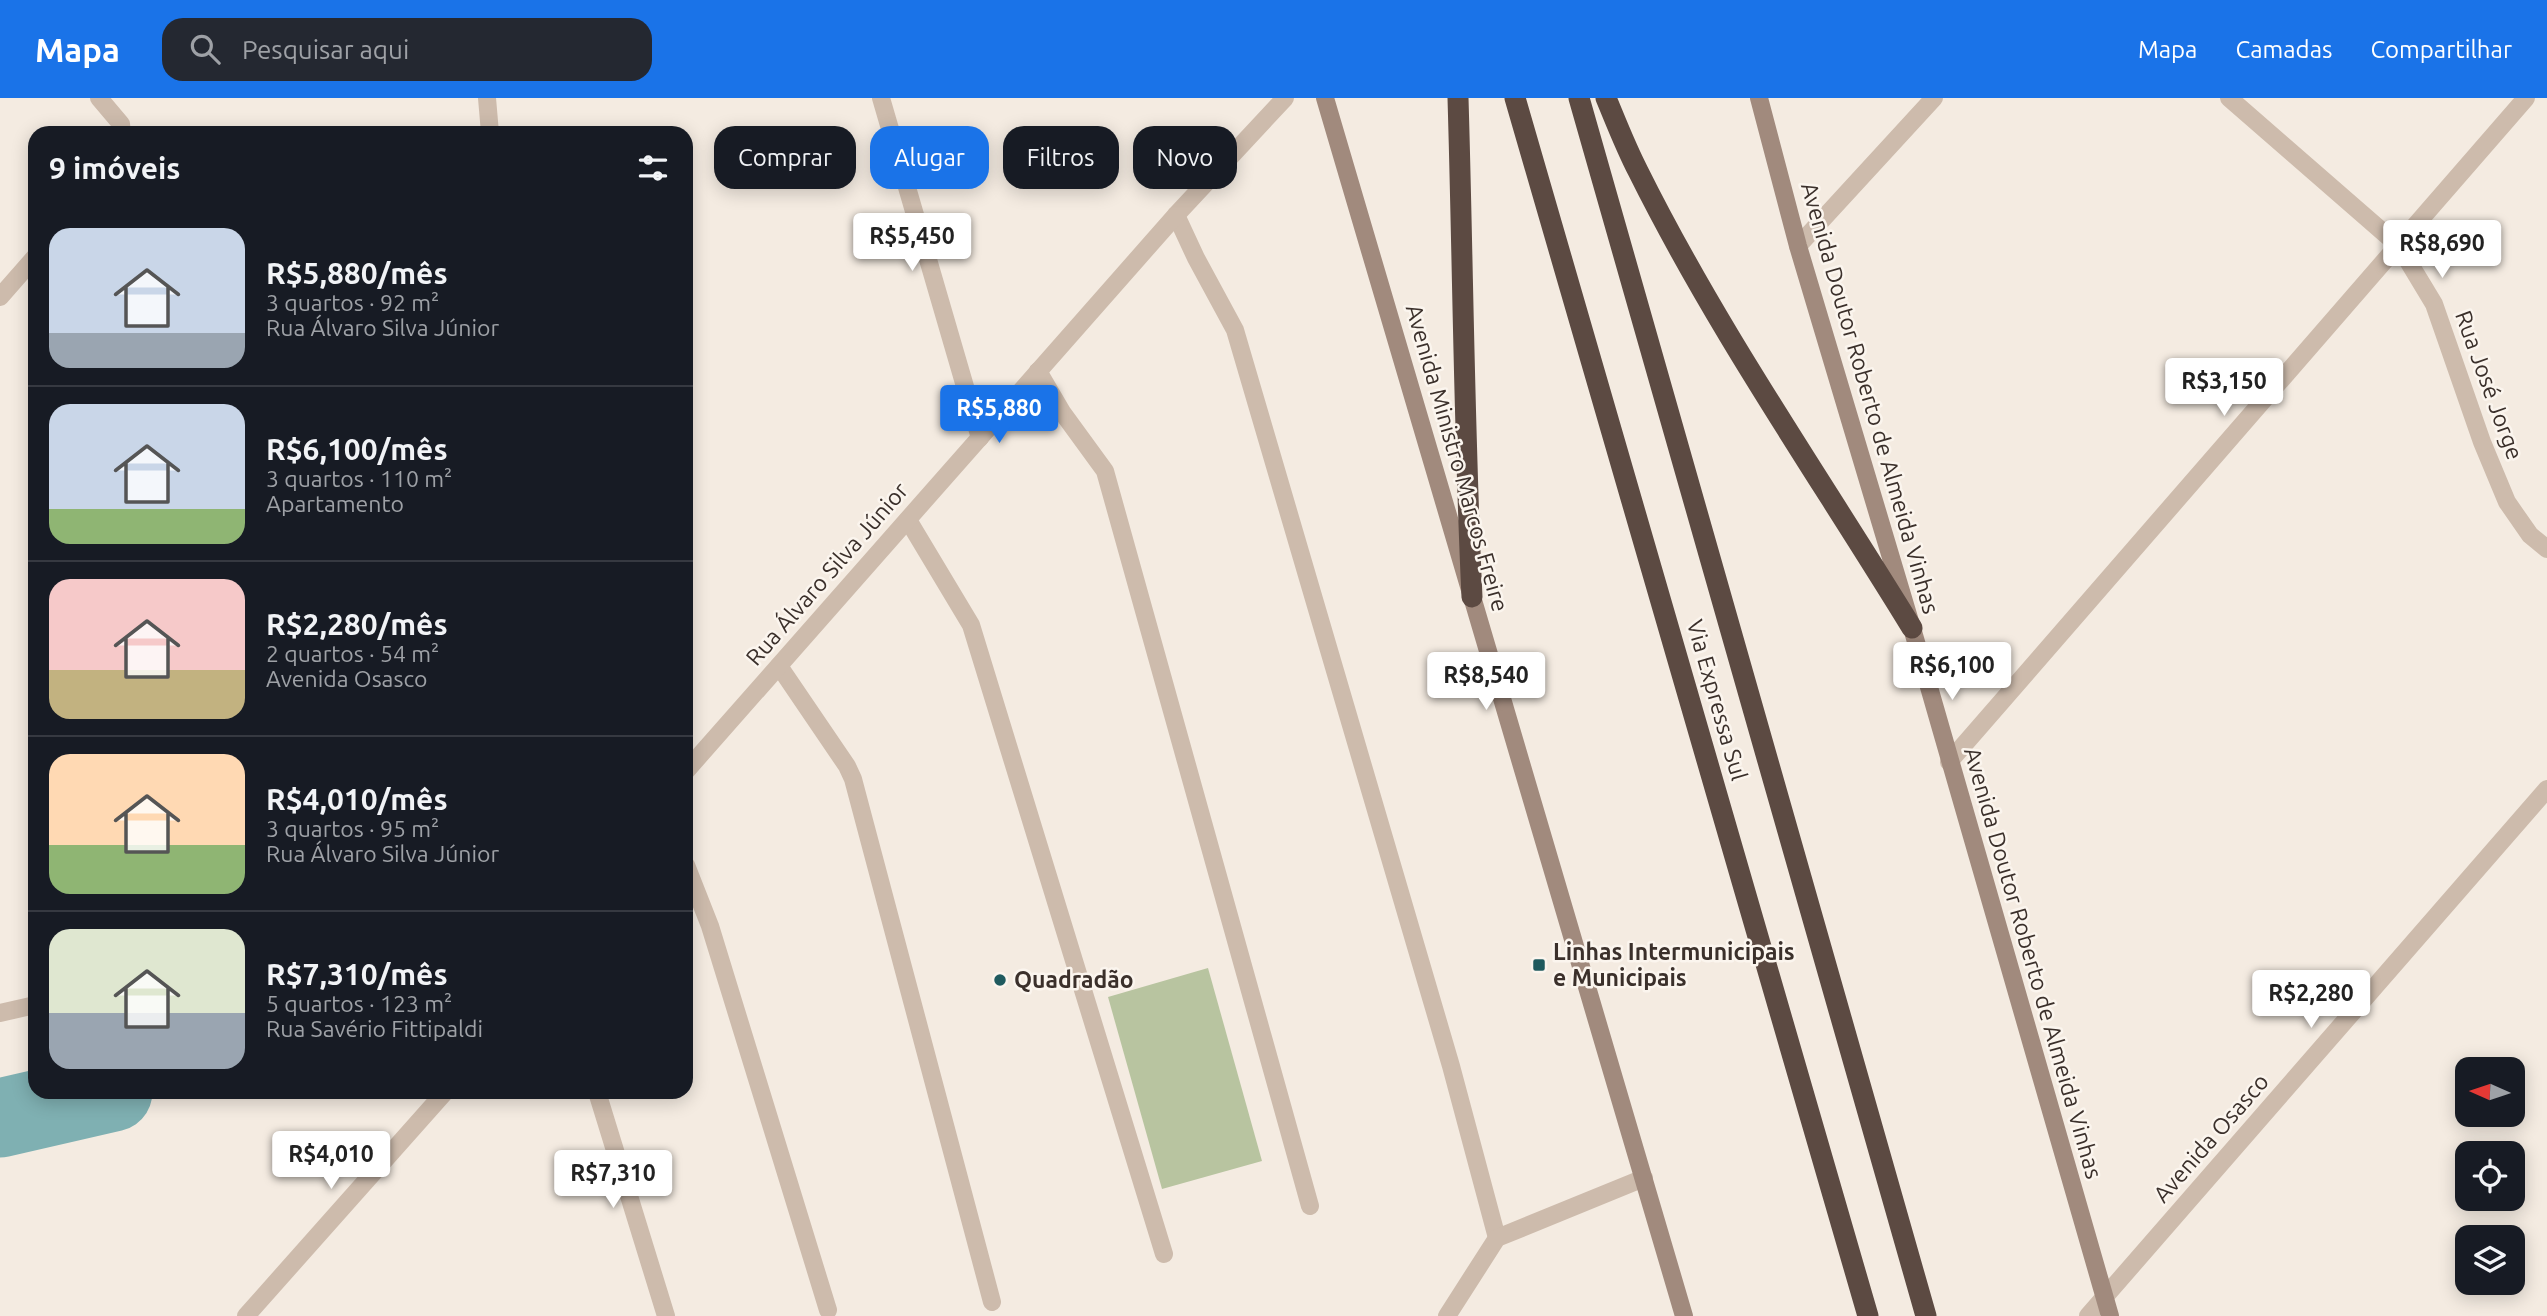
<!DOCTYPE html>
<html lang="pt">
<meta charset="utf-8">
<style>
body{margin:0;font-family:Ubuntu,sans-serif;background:#242831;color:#f1f3f6;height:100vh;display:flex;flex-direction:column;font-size:26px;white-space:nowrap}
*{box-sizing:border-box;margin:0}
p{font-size:23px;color:#9ea1a6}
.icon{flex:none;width:38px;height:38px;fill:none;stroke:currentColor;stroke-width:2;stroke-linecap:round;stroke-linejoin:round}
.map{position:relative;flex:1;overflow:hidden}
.sheet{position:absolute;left:28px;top:28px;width:665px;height:973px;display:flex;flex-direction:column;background:#171b24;border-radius:21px;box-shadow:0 4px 18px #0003}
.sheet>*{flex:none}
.guide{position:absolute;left:714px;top:28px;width:665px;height:63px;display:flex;gap:14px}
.needle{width:46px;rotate:273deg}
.buttons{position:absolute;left:2455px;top:959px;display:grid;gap:14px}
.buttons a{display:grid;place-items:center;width:70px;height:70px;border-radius:14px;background:#171b24;box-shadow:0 4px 18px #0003;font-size:35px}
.price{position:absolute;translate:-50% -60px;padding:0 16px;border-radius:7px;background:#fff;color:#222;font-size:23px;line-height:46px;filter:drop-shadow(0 2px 4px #0008)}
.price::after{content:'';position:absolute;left:50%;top:42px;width:21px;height:16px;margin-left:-10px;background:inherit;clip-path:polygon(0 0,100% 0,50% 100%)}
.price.on{background:#1a73e8;color:#fff}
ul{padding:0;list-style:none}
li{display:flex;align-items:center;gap:21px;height:175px;padding:0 21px}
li+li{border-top:2px solid #363941}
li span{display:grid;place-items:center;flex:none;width:196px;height:140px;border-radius:21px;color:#555}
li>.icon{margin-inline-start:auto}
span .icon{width:84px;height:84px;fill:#fffc;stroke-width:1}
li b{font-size:30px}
h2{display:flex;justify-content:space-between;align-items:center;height:84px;padding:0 21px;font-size:30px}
.pill{padding:0 24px;border-radius:21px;background:#171b24;box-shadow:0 4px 18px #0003;font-size:24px;line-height:63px}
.pill.on{background:#1a73e8;color:#fff}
header{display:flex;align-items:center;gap:42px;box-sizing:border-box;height:98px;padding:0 35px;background:#1a73e8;color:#fff}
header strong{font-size:33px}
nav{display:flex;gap:38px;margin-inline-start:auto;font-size:24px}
.search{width:490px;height:63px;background:#242831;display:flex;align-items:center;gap:18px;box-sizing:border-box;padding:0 24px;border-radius:21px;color:#9ea1a6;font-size:26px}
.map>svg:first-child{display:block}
</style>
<header>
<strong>Mapa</strong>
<div class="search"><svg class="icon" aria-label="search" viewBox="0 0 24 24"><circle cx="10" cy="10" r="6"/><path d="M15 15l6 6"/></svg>Pesquisar aqui</div>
<nav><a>Mapa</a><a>Camadas</a><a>Compartilhar</a></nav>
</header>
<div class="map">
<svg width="2547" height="1218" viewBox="0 0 2547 1218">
<rect width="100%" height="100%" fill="#f4ebe1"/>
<polygon fill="#b8c4a0" points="1208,870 1262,1063 1162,1091 1108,899"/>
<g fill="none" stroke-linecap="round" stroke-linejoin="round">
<polyline stroke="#7fb0b2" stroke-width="79" points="0,1020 113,994"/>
<g stroke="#cdbbac" stroke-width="18">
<polyline points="1176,117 1196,160 1235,232 1451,968 1497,1140"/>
<polyline points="1038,273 1062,314 1105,373 1310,1108"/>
<polyline points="908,422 971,527 1164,1156"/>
<polyline points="779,568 847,668 853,681 992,1204"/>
<polyline points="686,767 710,828 828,1212"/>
<polyline points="0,915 35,907"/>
<polyline points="1447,1218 1497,1140 1644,1080"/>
</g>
<g stroke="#cdbbac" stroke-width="18">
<polyline points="99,0 121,26 122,35"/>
<polyline points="487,0 490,35"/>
<polyline points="881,0 980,340"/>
<polyline points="2229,0 2399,148 2434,206 2482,344 2507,404 2530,437 2547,451"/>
<polyline points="1798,148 1934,0"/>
<polyline points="0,199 35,159"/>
<polyline points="1949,664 2526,0"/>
<polyline points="686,673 1176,117 1285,0"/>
<polyline points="597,994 666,1218"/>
<polyline points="246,1218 445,994"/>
</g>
<polyline stroke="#cdbbac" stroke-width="18" points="2088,1218 2547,691"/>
<g stroke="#a18a7d" stroke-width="18">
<polyline points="1325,0 1684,1218"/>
<polyline points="1759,0 1798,148 1912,530 2110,1218"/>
</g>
<g stroke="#5c4a42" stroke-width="21">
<path d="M 1458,0 C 1463,167 1464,333 1472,499"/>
<polyline points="1515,0 1868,1218"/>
<polyline points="1579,0 1926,1218"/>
<path d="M 1606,0 C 1616,24 1626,50 1638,73 C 1717,232 1819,378 1912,530"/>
</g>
</g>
<g fill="#1f5a5e" stroke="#fbf5ee" stroke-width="2.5">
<rect x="1532" y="860" width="14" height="14" rx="3.5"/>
<circle cx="1000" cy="882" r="7"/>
</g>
<g text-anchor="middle" stroke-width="5" stroke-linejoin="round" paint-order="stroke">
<g font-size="23" fill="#3b302b" stroke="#fbf5ee">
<text transform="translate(2489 287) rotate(70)" y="8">Rua José Jorge</text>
<text transform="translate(1870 300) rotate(74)" y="8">Avenida Doutor Roberto de Almeida Vinhas</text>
<text transform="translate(1457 360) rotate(74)" y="8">Avenida Ministro Marcos Freire</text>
<text transform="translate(827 476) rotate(-49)" y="8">Rua Álvaro Silva Júnior</text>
<text transform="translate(1717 602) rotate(74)" y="8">Via Expressa Sul</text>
<text transform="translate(2033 865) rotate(74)" y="8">Avenida Doutor Roberto de Almeida Vinhas</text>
<text transform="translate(2211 1040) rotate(-49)" y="8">Avenida Osasco</text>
</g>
<g font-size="23" font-weight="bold" fill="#3b302b" stroke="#fbf5ee" text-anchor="start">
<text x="1553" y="862">Linhas Intermunicipais<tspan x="1553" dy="26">e Municipais</tspan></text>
<text x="1014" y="890">Quadradão</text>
</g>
</g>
</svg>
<div class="buttons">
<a><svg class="needle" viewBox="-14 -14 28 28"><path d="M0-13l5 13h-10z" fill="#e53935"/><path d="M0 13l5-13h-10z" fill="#9ea1a6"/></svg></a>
<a><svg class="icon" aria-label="locate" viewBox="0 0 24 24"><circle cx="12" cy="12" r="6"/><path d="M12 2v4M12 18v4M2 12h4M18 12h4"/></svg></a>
<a><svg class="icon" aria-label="layers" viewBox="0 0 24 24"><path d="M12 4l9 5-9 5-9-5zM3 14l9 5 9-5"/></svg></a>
</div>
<b class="price" style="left:912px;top:175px">R$5,450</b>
<b class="price" style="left:2442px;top:182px">R$8,690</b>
<b class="price" style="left:2224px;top:320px">R$3,150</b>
<b class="price on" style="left:999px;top:347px">R$5,880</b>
<b class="price" style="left:1952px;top:604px">R$6,100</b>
<b class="price" style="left:1486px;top:614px">R$8,540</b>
<b class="price" style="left:2311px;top:932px">R$2,280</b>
<b class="price" style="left:331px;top:1093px">R$4,010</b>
<b class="price" style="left:613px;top:1112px">R$7,310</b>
<div class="guide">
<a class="pill">Comprar</a>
<a class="pill on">Alugar</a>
<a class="pill">Filtros</a>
<a class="pill">Novo</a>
</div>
<section class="sheet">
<h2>9 imóveis<svg class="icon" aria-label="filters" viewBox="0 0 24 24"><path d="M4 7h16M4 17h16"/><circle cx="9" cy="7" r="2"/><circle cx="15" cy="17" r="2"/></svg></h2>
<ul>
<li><span style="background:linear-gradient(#c9d6e8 75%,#9aa5b1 0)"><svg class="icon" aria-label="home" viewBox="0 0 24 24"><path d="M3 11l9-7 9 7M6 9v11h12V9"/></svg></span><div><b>R$5,880/mês</b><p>3 quartos · 92 m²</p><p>Rua Álvaro Silva Júnior</p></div></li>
<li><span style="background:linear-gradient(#c9d6e8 75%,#8fb573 0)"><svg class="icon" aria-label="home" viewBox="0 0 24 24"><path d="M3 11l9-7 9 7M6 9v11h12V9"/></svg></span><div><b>R$6,100/mês</b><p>3 quartos · 110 m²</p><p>Apartamento</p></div></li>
<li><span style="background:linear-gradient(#f6c9c9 65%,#c2b280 0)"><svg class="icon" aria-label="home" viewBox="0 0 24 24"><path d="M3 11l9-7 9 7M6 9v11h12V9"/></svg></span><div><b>R$2,280/mês</b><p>2 quartos · 54 m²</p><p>Avenida Osasco</p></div></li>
<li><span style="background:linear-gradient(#ffd9b3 65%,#8fb573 0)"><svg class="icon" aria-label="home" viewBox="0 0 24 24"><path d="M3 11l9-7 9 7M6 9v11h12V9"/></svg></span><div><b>R$4,010/mês</b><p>3 quartos · 95 m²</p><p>Rua Álvaro Silva Júnior</p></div></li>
<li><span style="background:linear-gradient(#dfe7d0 60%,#9aa5b1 0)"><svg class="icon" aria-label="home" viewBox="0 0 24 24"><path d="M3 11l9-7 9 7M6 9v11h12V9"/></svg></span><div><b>R$7,310/mês</b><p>5 quartos · 123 m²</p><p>Rua Savério Fittipaldi</p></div></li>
</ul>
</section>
</div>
